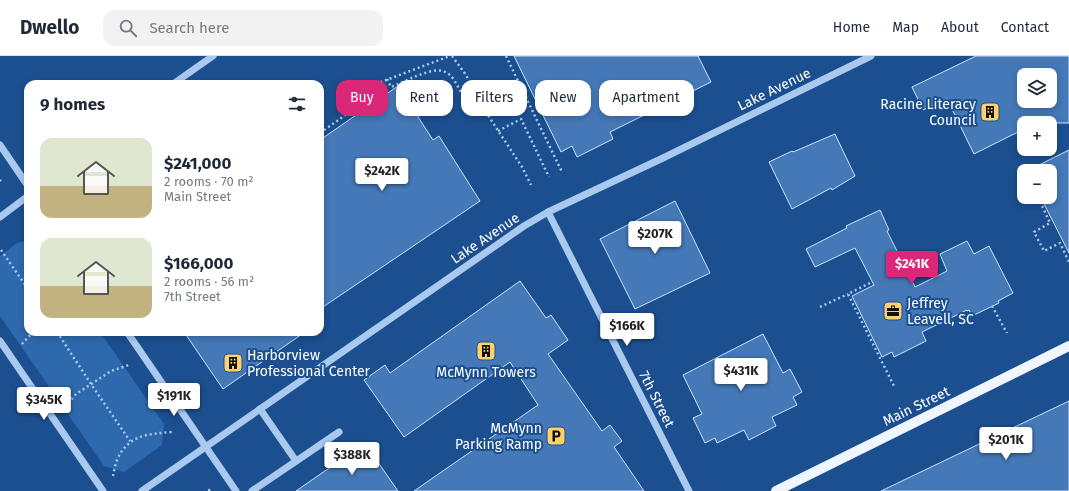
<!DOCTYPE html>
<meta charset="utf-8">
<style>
body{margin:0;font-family:"Fira Sans",sans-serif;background:#f2f2f3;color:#1f2937;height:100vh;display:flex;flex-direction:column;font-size:15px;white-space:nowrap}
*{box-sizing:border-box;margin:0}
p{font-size:13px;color:#747a83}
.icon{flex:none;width:22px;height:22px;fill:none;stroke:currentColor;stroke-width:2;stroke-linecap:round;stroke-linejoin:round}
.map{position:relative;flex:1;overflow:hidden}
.panel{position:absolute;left:24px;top:24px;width:300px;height:256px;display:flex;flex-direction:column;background:#fff;border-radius:12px;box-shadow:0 2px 6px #0003}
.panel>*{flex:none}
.top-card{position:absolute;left:336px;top:24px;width:380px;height:36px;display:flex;gap:8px}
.fabs{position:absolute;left:1017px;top:12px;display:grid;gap:8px}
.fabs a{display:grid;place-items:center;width:40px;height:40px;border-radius:8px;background:#fff;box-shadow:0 2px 6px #0003;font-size:20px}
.price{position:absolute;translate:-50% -34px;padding:0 9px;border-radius:4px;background:#fff;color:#222;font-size:13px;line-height:26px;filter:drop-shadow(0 1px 2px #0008)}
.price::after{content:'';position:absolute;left:50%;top:24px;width:12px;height:9px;margin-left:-6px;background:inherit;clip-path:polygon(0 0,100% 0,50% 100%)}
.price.active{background:#db2777;color:#fff}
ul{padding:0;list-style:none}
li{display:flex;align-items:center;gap:12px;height:100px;padding:0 16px}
li span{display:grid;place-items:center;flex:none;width:112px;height:80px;border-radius:12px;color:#555}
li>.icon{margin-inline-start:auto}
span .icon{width:48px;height:48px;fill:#fffc;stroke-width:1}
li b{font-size:17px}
h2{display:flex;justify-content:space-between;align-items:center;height:48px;padding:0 16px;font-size:17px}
.chip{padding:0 14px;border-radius:12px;background:#fff;box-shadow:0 2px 6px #0003;font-size:14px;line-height:36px}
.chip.active{background:#db2777;color:#fff}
header{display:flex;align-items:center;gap:24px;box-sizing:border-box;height:56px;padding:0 20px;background:#fff;border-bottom:1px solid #e0e1e3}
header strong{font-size:19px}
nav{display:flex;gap:22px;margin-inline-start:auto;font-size:14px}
.search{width:280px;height:36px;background:#f2f2f3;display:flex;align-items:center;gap:10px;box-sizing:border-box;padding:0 14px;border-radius:12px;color:#747a83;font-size:15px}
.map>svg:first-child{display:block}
</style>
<header>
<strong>Dwello</strong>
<div class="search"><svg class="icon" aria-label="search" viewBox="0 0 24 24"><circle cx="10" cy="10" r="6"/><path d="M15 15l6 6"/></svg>Search here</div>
<nav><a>Home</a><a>Map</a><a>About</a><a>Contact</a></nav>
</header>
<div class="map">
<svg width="1069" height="435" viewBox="0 0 1069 435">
<rect width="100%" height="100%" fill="#1b4f8f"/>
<polygon fill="#2e69ad" points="28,184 28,276 100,276 164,368 162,389 124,416 104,410 0,260 0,200 17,187"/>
<g fill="#4478b7" stroke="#cfe3fa" fill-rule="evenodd">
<polygon points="514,0 698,0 711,26 610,76 613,83 577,101 572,90 561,96"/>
<path d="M 976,0 L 1069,0 L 1069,67 L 1024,67 L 1024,73 L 974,98 L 947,43 L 923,54 L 912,31 ZM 1024,19 L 1050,19 L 1050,45 L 1024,45 Z"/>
<polygon points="398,30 433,84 439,80 480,145 320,253 320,84"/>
<polygon points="835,78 855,120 832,134 831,132 792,153 769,106 792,95 793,96"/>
<polygon points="1069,94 1069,197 1042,144 1052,139 1050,136 1050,115 1040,115 1037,110"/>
<polygon points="675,145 710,217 635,253 600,183"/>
<polygon points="880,154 889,174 887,175 915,231 947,215 940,198 967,185 974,198 989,190 1013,237 998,245 999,247 972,260 969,254 967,255 967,254 922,276 926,285 894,301 892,296 882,301 852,240 874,229 855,192 815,211 806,193 847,172 846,170"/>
<polygon points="520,225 546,262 551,259 568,284 548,298 602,375 610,369 622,385 614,391 644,435 414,435 538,349 510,306 404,381 364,324 385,309 390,317"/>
<polygon points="184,276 305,276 223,333"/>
<polygon points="763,278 783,317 790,313 802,336 793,341 797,349 772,361 776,370 749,384 744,374 717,387 715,382 705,387 693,362 702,358 683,319"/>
<polygon points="1069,345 1069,435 881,435"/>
<polygon points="358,392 366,404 373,399 398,435 296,435"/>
</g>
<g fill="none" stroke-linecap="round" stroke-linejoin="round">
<g stroke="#a9c9ee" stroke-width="2.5" stroke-dasharray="2 3" stroke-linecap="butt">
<polyline points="452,0 466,19 480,47 522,111 531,129"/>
<polyline points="506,0 562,116"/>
<path d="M 387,23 L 391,31 C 399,28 407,24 414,21 C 428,16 444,8 454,24 C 460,33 464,43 469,52 L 480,47"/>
<polyline points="498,75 521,63 549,121"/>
<polyline points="320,77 358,50 349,38 450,0"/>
<polyline points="0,124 1,125"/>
<polyline points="1038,141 1050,167 1034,176 1044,195 1060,187 1069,206"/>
<polyline points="1,194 28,233"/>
<polyline points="870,227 848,238 895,332"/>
<polyline points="992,250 1007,277"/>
<polyline points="820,251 848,238"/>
<polyline points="57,276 91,328 130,385"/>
<polyline points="22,288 33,276"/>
<polyline points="65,351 76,338 111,315 129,309"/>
<path d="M 113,420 C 114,415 115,409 117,404 C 128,379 147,378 172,376"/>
<polyline points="209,435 210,431"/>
</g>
<g stroke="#a9c9ee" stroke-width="7">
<polyline points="173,28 213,0"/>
<polyline points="0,89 28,130"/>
<polyline points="548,156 689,435"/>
<polyline points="0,161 28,140"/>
<polyline points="127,276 236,435"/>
<polyline points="0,285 103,435"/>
<polyline points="260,353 296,405"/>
<polyline points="142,435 524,170 548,156 663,102 871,0"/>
<polyline points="252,435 339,376"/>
</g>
<polyline stroke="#f0f6ff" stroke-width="10" points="776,435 1069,290"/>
</g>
<defs>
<symbol id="building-square" viewBox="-11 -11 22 22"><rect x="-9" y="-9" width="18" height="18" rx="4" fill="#ffd166" stroke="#1b4f8f"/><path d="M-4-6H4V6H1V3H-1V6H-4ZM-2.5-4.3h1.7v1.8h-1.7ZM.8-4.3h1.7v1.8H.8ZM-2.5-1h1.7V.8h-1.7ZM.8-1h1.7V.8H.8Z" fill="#111"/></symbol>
<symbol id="office-square" viewBox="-11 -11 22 22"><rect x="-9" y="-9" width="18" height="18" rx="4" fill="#ffd166" stroke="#1b4f8f"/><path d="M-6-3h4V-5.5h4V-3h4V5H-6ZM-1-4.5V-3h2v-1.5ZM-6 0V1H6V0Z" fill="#111"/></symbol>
<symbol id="parking-square" viewBox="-11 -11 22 22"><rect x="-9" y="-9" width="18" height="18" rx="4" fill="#ffd166" stroke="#1b4f8f"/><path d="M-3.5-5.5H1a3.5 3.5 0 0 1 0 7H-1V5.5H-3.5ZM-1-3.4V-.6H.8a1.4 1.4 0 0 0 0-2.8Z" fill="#111"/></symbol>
</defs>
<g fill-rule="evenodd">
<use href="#building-square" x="979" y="45" width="22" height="22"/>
<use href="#office-square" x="882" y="244" width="22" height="22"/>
<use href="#building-square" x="475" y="284" width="22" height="22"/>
<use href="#building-square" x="222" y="296" width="22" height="22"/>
<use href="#parking-square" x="545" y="369" width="22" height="22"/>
</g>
<g text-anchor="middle" stroke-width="4" stroke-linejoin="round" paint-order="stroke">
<g font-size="14" fill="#fff" stroke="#1b4f8f">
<text transform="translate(774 33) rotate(-26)" y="5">Lake Avenue</text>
<text transform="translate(485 182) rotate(-34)" y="5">Lake Avenue</text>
<text transform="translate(657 343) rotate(63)" y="5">7th Street</text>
<text transform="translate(916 350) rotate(-26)" y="5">Main Street</text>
</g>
<g font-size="14" fill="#fff" stroke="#1b4f8f" text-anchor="end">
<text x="976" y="53">Racine Literacy<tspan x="976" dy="16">Council</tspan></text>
<text x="907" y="252" text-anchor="start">Jeffrey<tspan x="907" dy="16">Leavell, SC</tspan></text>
<text x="247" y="304" text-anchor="start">Harborview<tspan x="247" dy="16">Professional Center</tspan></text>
<text x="486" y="321" text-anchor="middle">McMynn Towers</text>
<text x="542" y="377">McMynn<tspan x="542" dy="16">Parking Ramp</tspan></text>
</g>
</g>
</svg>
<div class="fabs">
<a><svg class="icon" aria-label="layers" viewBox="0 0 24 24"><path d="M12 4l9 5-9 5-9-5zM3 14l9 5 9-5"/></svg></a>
<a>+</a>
<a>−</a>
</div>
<b class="price" style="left:382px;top:136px">$242K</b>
<b class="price" style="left:655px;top:199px">$207K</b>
<b class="price active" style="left:912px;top:229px">$241K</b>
<b class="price" style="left:627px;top:291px">$166K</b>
<b class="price" style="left:741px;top:336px">$431K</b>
<b class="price" style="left:174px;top:361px">$191K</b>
<b class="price" style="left:44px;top:365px">$345K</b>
<b class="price" style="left:1006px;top:405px">$201K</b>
<b class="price" style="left:352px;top:420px">$388K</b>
<div class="top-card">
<a class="chip active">Buy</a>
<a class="chip">Rent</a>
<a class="chip">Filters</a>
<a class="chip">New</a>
<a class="chip">Apartment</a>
</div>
<section class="panel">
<h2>9 homes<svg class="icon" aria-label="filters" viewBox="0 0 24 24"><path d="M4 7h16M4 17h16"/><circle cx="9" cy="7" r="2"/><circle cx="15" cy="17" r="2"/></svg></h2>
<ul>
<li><span style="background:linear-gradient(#dfe7d0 60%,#c2b280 0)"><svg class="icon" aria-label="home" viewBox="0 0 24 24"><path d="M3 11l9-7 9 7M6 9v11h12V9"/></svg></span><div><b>$241,000</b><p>2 rooms · 70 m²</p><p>Main Street</p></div></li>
<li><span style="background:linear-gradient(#dfe7d0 60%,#c2b280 0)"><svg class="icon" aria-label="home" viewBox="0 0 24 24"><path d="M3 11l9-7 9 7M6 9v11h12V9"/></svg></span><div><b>$166,000</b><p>2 rooms · 56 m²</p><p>7th Street</p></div></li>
</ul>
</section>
</div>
